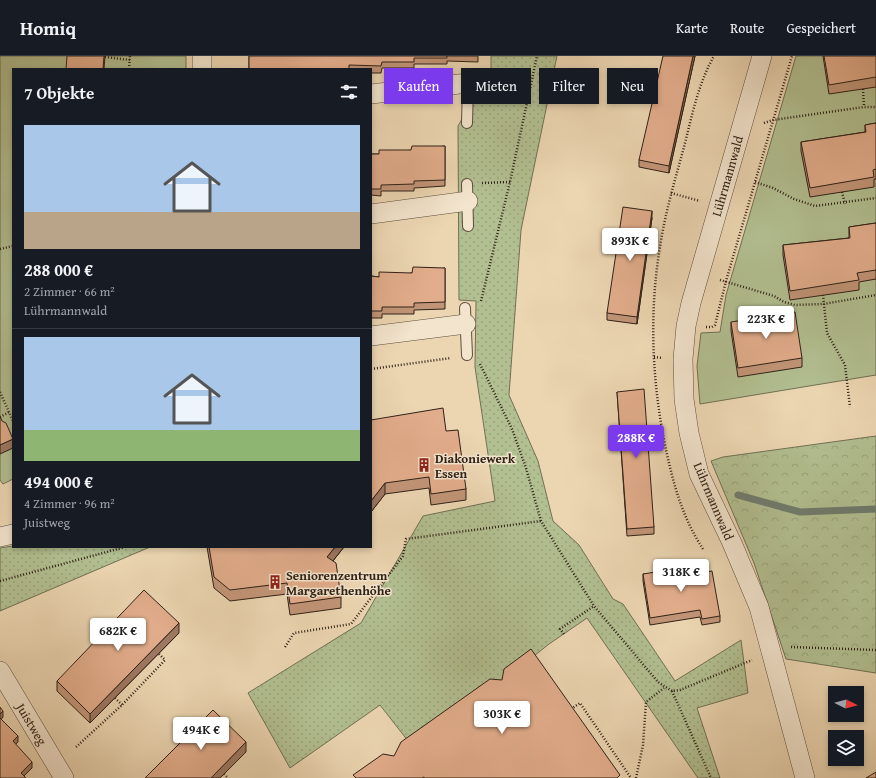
<!DOCTYPE html>
<html lang="de">
<meta charset="utf-8">
<style>
body{margin:0;font-family:"Gentium Book Plus",serif;background:#242831;color:#f1f3f6;height:100vh;display:flex;flex-direction:column;font-size:15px;white-space:nowrap}
*{box-sizing:border-box;margin:0}
p{font-size:13px;color:#9ea1a6}
.icon{flex:none;width:22px;height:22px;fill:none;stroke:currentColor;stroke-width:2;stroke-linecap:round;stroke-linejoin:round}
.map{position:relative;flex:1;overflow:hidden}
.sheet{position:absolute;left:12px;top:12px;width:360px;height:480px;display:flex;flex-direction:column;background:#171b24;border-radius:0px;box-shadow:0 2px 6px #0003}
.sheet>*{flex:none}
.banner{position:absolute;left:384px;top:12px;width:380px;height:36px;display:flex;gap:8px}
.needle{width:26px;rotate:96deg}
.controls{position:absolute;left:828px;top:630px;display:grid;gap:8px}
.controls a{display:grid;place-items:center;width:36px;height:36px;border-radius:0px;background:#171b24;box-shadow:0 2px 6px #0003;font-size:20px}
.price{position:absolute;translate:-50% -34px;padding:0 9px;border-radius:4px;background:#fff;color:#222;font-size:13px;line-height:26px;filter:drop-shadow(0 1px 2px #0008)}
.price::after{content:'';position:absolute;left:50%;top:24px;width:12px;height:9px;margin-left:-6px;background:inherit;clip-path:polygon(0 0,100% 0,50% 100%)}
.price.active{background:#7c3aed;color:#fff}
ul{padding:0;list-style:none}
li{display:grid;align-content:center;gap:8px;height:212px;padding:0 12px}
li+li{border-top:1px solid #363941}
li span{display:grid;place-items:center;height:124px;border-radius:0px;color:#555}
li>.icon{margin-inline-start:auto}
span .icon{width:72px;height:72px;fill:#fffc;stroke-width:1}
li b{font-size:17px}
h2{display:flex;justify-content:space-between;align-items:center;height:48px;padding:0 12px;font-size:17px}
.chip{padding:0 14px;border-radius:0px;background:#171b24;box-shadow:0 2px 6px #0003;font-size:14px;line-height:36px}
.chip.active{background:#7c3aed;color:#fff}
header{display:flex;align-items:center;gap:24px;box-sizing:border-box;height:56px;padding:0 20px;background:#171b24;border-bottom:1px solid #363941}
header strong{font-size:19px}
nav{display:flex;gap:22px;margin-inline-start:auto;font-size:14px}
.map>svg:first-child{display:block}
</style>
<header>
<strong>Homiq</strong>
<nav><a>Karte</a><a>Route</a><a>Gespeichert</a></nav>
</header>
<div class="map">
<svg width="876" height="722" viewBox="0 0 876 722">
<defs>
<pattern id="forest-crowns" width="20" height="18" patternUnits="userSpaceOnUse"><rect width="20" height="18" fill="#b2bf91"/><path d="M2 6a3 3 0 1 1 6 0M12 15a3 3 0 1 1 6 0" fill="none" stroke="#99a47c"/></pattern>
<pattern id="park-dots" width="8" height="8" patternUnits="userSpaceOnUse"><rect width="8" height="8" fill="#b2bf91"/><path d="M2 2h.1M6 6h.1" fill="none" stroke="#99a47c" stroke-width="1.8" stroke-linecap="round"/></pattern>
</defs>
<rect width="100%" height="100%" fill="#ecd6b2"/>
<filter id="stains"><feTurbulence type="fractalNoise" baseFrequency=".005" numOctaves="4"/><feColorMatrix values="0 0 0 0 .2 0 0 0 0 .09 0 0 0 0 .02 0 0 0 .5 -.17"/></filter>
<radialGradient id="worn" r=".72"><stop offset=".6" stop-color="#630" stop-opacity="0"/><stop offset="1" stop-color="#630" stop-opacity=".3"/></radialGradient>
<g fill="#b2bf91" stroke="#707054">
<polygon points="0,0 186,0 186,13 13,13 13,423 3,428 0,424"/>
<polygon points="796,0 876,0 876,319 700,348 697,310 701,277 720,276 726,239"/>
</g>
<polygon fill="url(#forest-crowns)" stroke="#707054" points="876,380 876,617 786,603 754,507 711,405 723,401"/>
<g fill="url(#park-dots)" stroke="#707054">
<polygon points="491,0 557,0 521,174 509,339 538,405 553,465 579,489 613,543 623,548 675,625 741,584 748,637 697,652 720,722 698,722 587,562 549,588 490,635 412,690 380,649 290,712 248,637 361,567 423,460 495,445 475,311 476,245 459,244 458,70 491,14"/>
<polygon points="13,490 13,491 150,491 0,555 0,492"/>
</g>
<g fill="none" stroke-linecap="round" stroke-linejoin="round">
<polyline stroke="#6f7c6e" stroke-width="7" points="738,439 800,456 876,453"/>
<defs>
<g id="service">
<polyline points="467,67 468,27 492,25"/>
<polyline points="467,128 468,170"/>
<polyline points="465,252 467,299"/>
</g>
<g id="minor">
<polyline points="202,0 202,13"/>
<polyline points="762,0 691,247 686,270 683,303 684,343 689,377 699,418 732,487 759,551 805,722"/>
<polyline points="371,38 468,27"/>
<polyline points="371,158 468,145"/>
<polyline points="371,280 466,268"/>
<polyline points="0,481 13,478"/>
<polyline points="0,615 64,722"/>
</g>
</defs>
<use href="#service" stroke="#5e4e3d" stroke-width="12"/>
<use href="#minor" stroke="#5e4e3d" stroke-width="20"/>
<g stroke="#2f2116" stroke-width="2.5" stroke-dasharray="1 2" stroke-linecap="butt">
<polyline points="105,1 130,4"/>
<polyline points="129,13 130,0"/>
<polyline points="508,26 531,28"/>
<polyline points="863,33 864,51"/>
<polyline points="764,67 773,64 864,51 876,51"/>
<polyline points="755,126 773,132 794,143 815,150 876,142"/>
<polyline points="482,127 510,126"/>
<polyline points="842,136 845,148"/>
<polyline points="671,137 700,145"/>
<polyline points="0,193 13,190"/>
<polyline points="720,224 774,240 784,246 795,249 823,248 876,239"/>
<polyline points="823,239 827,277 845,309 850,351"/>
<polyline points="481,245 510,126 537,0"/>
<polyline points="706,271 712,271 715,269 726,225 792,0"/>
<polyline points="654,301 663,302"/>
<polyline points="480,308 512,373 526,412 541,465 594,550 658,626 672,635 680,634 752,604"/>
<polyline points="371,313 451,302"/>
<polyline points="0,336 13,365"/>
<polyline points="0,361 9,356"/>
<path d="M 703,493 C 682,461 673,427 665,389 C 652,325 649,256 660,191 C 665,157 675,124 684,91 C 692,60 698,28 714,0"/>
<polyline points="0,525 125,491"/>
<polyline points="564,578 560,573 594,550"/>
<polyline points="285,591 294,577 351,568 403,500 406,483 541,465"/>
<polyline points="791,591 876,594"/>
<polyline points="672,635 711,722"/>
<polyline points="115,642 122,649"/>
<polyline points="571,653 580,647 631,722"/>
<polyline points="76,691 122,649 165,604 158,597"/>
<polyline points="224,718 228,722"/>
<polyline points="636,722 643,689 646,646 664,632"/>
</g>
<use href="#service" stroke="#f3e4cd" stroke-width="10"/>
<use href="#minor" stroke="#f3e4cd" stroke-width="19"/>
</g>
<g fill="#c29578" stroke="#2f2116">
<polygon points="249,0 478,0 478,6 447,5 447,8 414,8 414,12 382,12 381,17 371,17 371,13 249,13"/>
<polygon points="695,0 669,117 639,111 639,104"/>
<polygon points="823,0 876,0 876,31 829,38"/>
<polygon points="876,67 876,123 874,123 874,131 810,141 801,95 801,86 865,76 865,69"/>
<polygon points="445,90 445,130 414,132 414,135 381,135 381,140 371,139 371,98 379,98"/>
<polygon points="652,162 637,268 607,264 607,257"/>
<polygon points="876,167 876,223 859,226 859,234 790,244 783,199 783,189 849,182 849,171"/>
<polygon points="445,212 445,253 414,254 414,258 382,258 382,262 371,262 371,220 379,221 412,217"/>
<polygon points="731,266 802,302 802,311 738,321 731,275"/>
<polygon points="617,336 654,471 654,478 627,480"/>
<polygon points="371,364 446,375 466,433 466,444 431,449 429,432 385,438 371,456"/>
<polygon points="207,491 344,491 333,505 341,541 341,552 290,559 287,538 230,545 214,532"/>
<polygon points="643,518 695,518 720,560 720,566 702,569 700,561 650,569 643,525"/>
<polygon points="179,577 90,667 57,635 57,625"/>
</g>
<g fill="#9e7962" stroke="#2f2116">
<polygon points="104,0 105,0 104,13 103,13"/>
<polygon points="693,0 695,0 669,117 669,110"/>
<polygon points="652,155 652,162 637,268 637,261"/>
<polygon points="13,383 13,392 0,398 0,389"/>
<polygon points="385,427 385,438 371,456 371,445"/>
<polygon points="335,491 344,491 327,512 327,501"/>
<polygon points="179,567 179,577 90,667 90,658"/>
<polygon points="3,655 3,661 0,665 0,658"/>
<polygon points="18,680 18,686 13,691 13,685"/>
<polygon points="246,686 246,696 220,722 211,722"/>
<polygon points="32,706 32,712 22,722 21,717"/>
</g>
<g fill="#e2ad8c" stroke="#2f2116">
<polygon points="67,0 104,0 103,13 66,13"/>
<polygon points="249,0 447,0 447,2 414,2 414,6 382,6 381,10 349,9 349,13 249,13"/>
<polygon points="663,0 693,0 669,110 639,104"/>
<polygon points="824,0 876,0 876,21 829,29"/>
<polygon points="876,67 876,113 873,114 874,121 810,132 801,86 866,76 865,69"/>
<polygon points="412,90 445,90 445,124 414,125 414,128 381,129 381,133 371,133 371,98 379,98 379,94 411,94"/>
<polygon points="623,151 652,155 637,261 607,257"/>
<polygon points="876,167 876,214 857,217 859,224 790,235 783,189 850,182 849,171"/>
<polygon points="413,211 445,212 445,246 414,247 414,251 382,251 382,255 371,255 371,220 379,221 379,216 412,217"/>
<polygon points="795,256 802,302 738,312 731,266"/>
<polygon points="644,333 654,471 627,473 617,336"/>
<polygon points="443,352 446,375 458,374 466,433 431,438 429,421 385,427 371,445 371,364"/>
<polygon points="0,360 2,365 6,367 13,383 0,389"/>
<polygon points="209,491 335,491 327,501 336,507 341,541 290,548 287,527 230,534 214,521"/>
<polygon points="693,510 695,518 712,515 720,560 702,563 700,554 650,562 643,518"/>
<polygon points="144,534 179,567 90,658 57,625"/>
<polygon points="531,593 620,719 617,722 424,722 424,721 422,722 356,722 353,719 383,698 394,700 401,686 490,623 502,624 504,613"/>
<polygon points="0,651 3,655 0,658"/>
<polygon points="213,654 246,686 211,722 145,722"/>
<polygon points="0,662 18,680 13,685 32,706 21,717 26,722 0,722"/>
<polygon points="876,716 876,722 866,722"/>
</g>
<defs>
<symbol id="building-bare" viewBox="-9 -9 18 18"><path d="M-4-6H4V6H1V3H-1V6H-4ZM-2.5-4.3h1.7v1.8h-1.7ZM.8-4.3h1.7v1.8H.8ZM-2.5-1h1.7V.8h-1.7ZM.8-1h1.7V.8H.8Z" fill="#8f2418" stroke="#f3e4cd" stroke-width="2.5" paint-order="stroke"/></symbol>
</defs>
<g fill-rule="evenodd">
<use href="#building-bare" x="414" y="399" width="20" height="20"/>
<use href="#building-bare" x="265" y="516" width="20" height="20"/>
</g>
<g text-anchor="middle" stroke-width="3" stroke-linejoin="round" paint-order="stroke">
<g font-size="13" fill="#2f2116" stroke="#f3e4cd">
<text transform="translate(727 120) rotate(-74)" y="5">Lührmannwald</text>
<text transform="translate(714 445) rotate(67)" y="5">Lührmannwald</text>
<text transform="translate(32 668) rotate(59)" y="5">Juistweg</text>
</g>
<g font-size="13" font-weight="bold" fill="#2f2116" stroke="#f3e4cd" text-anchor="start">
<text x="435" y="407">Diakoniewerk<tspan x="435" dy="15">Essen</tspan></text>
<text x="286" y="524">Seniorenzentrum<tspan x="286" dy="15">Margarethenhöhe</tspan></text>
</g>
</g>
<rect width="100%" height="100%" filter="url(#stains)"/>
<rect width="100%" height="100%" fill="url(#worn)"/>
</svg>
<div class="controls">
<a><svg class="needle" viewBox="-14 -14 28 28"><path d="M0-13l5 13h-10z" fill="#e53935"/><path d="M0 13l5-13h-10z" fill="#9ea1a6"/></svg></a>
<a><svg class="icon" aria-label="layers" viewBox="0 0 24 24"><path d="M12 4l9 5-9 5-9-5zM3 14l9 5 9-5"/></svg></a>
</div>
<b class="price" style="left:630px;top:206px">893K €</b>
<b class="price" style="left:766px;top:284px">223K €</b>
<b class="price active" style="left:636px;top:403px">288K €</b>
<b class="price" style="left:681px;top:537px">318K €</b>
<b class="price" style="left:118px;top:596px">682K €</b>
<b class="price" style="left:502px;top:679px">303K €</b>
<b class="price" style="left:201px;top:695px">494K €</b>
<div class="banner">
<a class="chip active">Kaufen</a>
<a class="chip">Mieten</a>
<a class="chip">Filter</a>
<a class="chip">Neu</a>
</div>
<section class="sheet">
<h2>7 Objekte<svg class="icon" aria-label="filters" viewBox="0 0 24 24"><path d="M4 7h16M4 17h16"/><circle cx="9" cy="7" r="2"/><circle cx="15" cy="17" r="2"/></svg></h2>
<ul>
<li><span style="background:linear-gradient(#a9c7e8 70%,#b9a48a 0)"><svg class="icon" aria-label="home" viewBox="0 0 24 24"><path d="M3 11l9-7 9 7M6 9v11h12V9"/></svg></span><div><b>288 000 €</b><p>2 Zimmer · 66 m²</p><p>Lührmannwald</p></div></li>
<li><span style="background:linear-gradient(#a9c7e8 75%,#8fb573 0)"><svg class="icon" aria-label="home" viewBox="0 0 24 24"><path d="M3 11l9-7 9 7M6 9v11h12V9"/></svg></span><div><b>494 000 €</b><p>4 Zimmer · 96 m²</p><p>Juistweg</p></div></li>
</ul>
</section>
</div>
